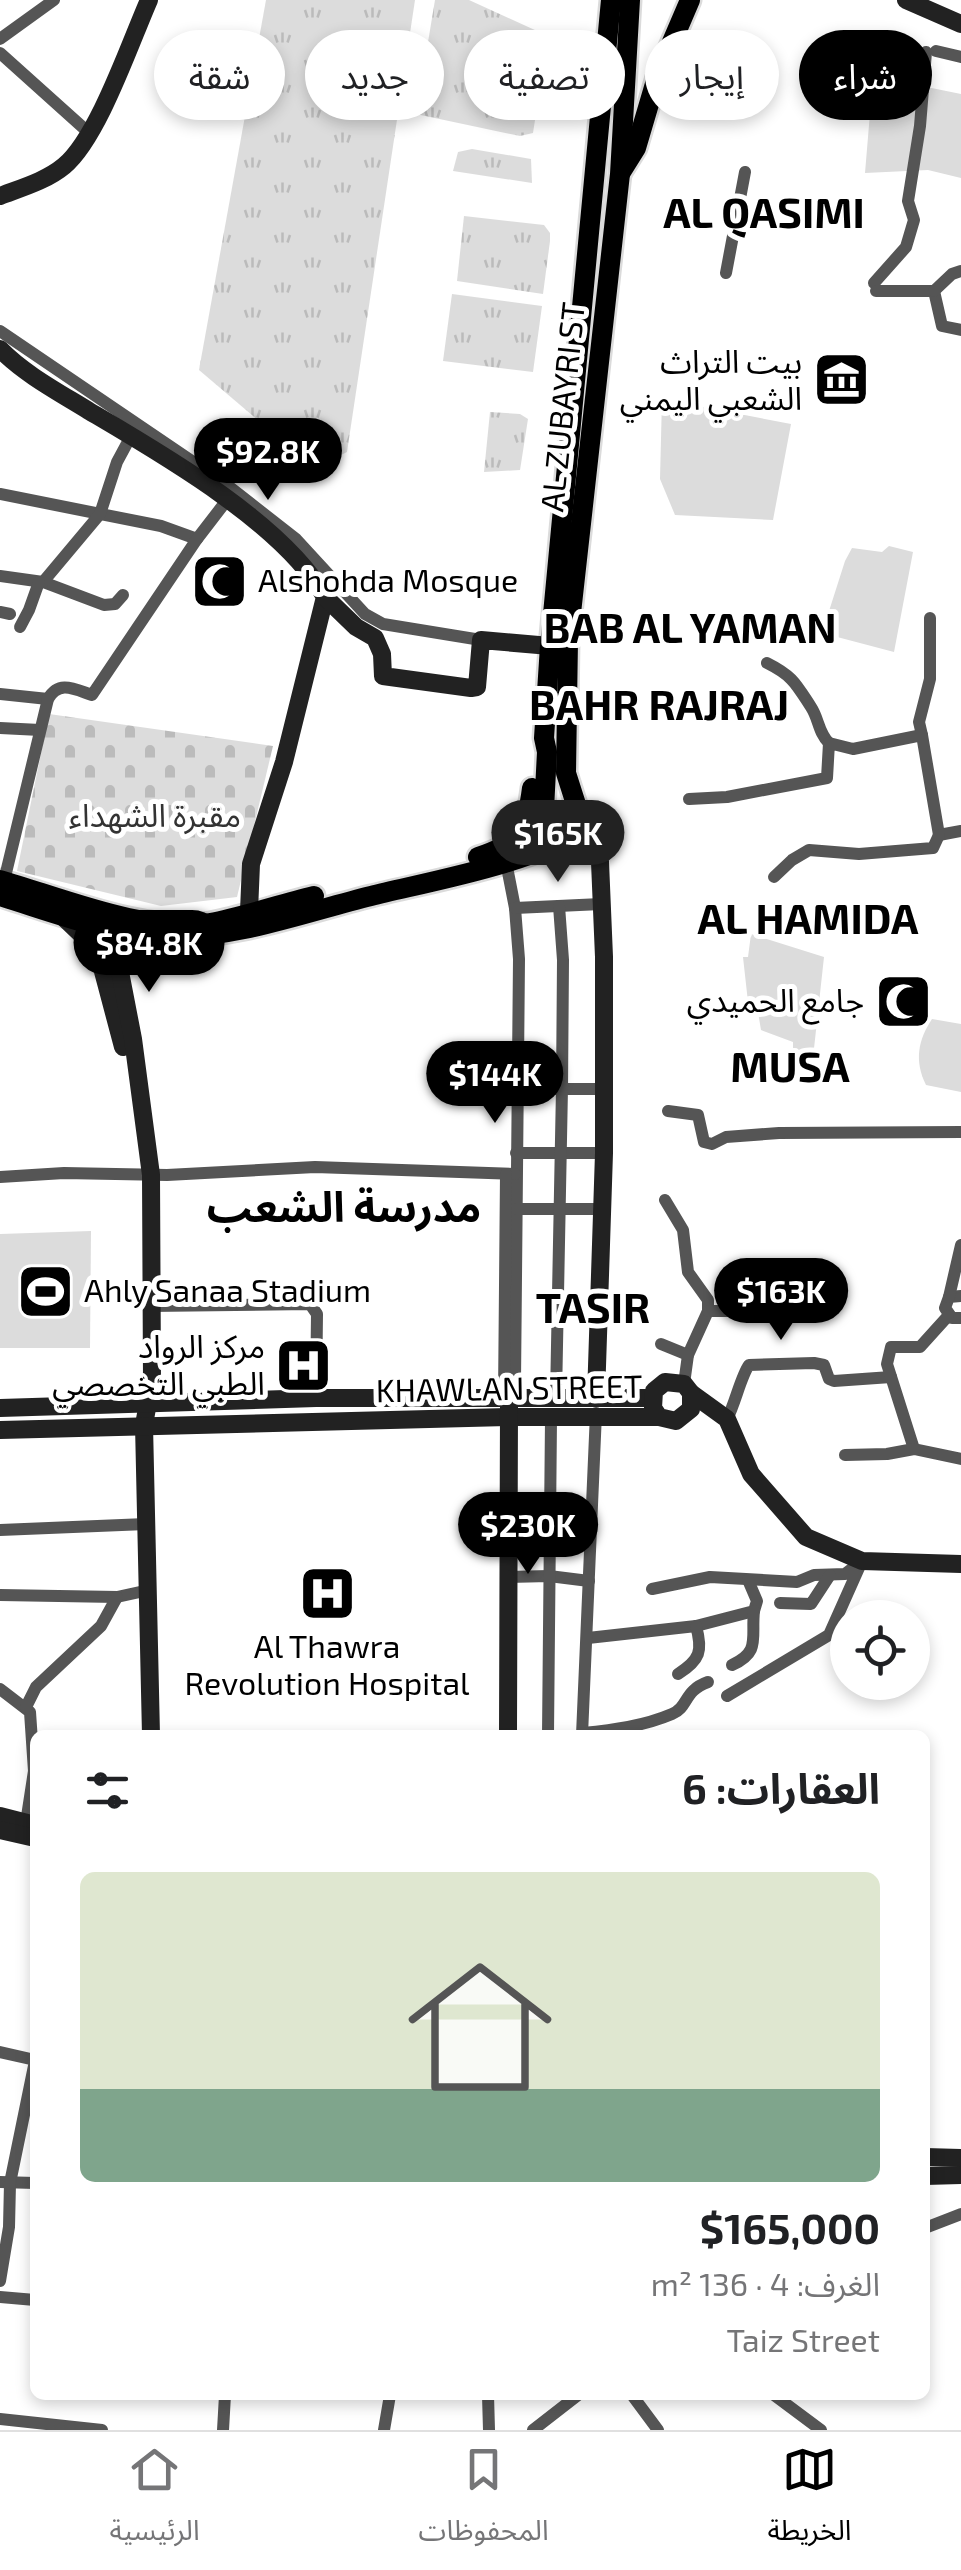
<!DOCTYPE html>
<html lang="ar">
<meta charset="utf-8">
<style>
body{margin:0;font-family:"Exo 2","Noto Sans Arabic",sans-serif;background:#f2f2f2;color:#202124;direction:rtl;height:100vh;display:flex;flex-direction:column;font-size:38px;white-space:nowrap}
*{box-sizing:border-box;margin:0}
p{font-size:32px;color:#757577}
.icon{flex:none;width:55px;height:55px;fill:none;stroke:currentColor;stroke-width:2;stroke-linecap:round;stroke-linejoin:round}
.map{position:relative;flex:1;overflow:hidden;direction:ltr}
.sheet{position:absolute;left:30px;top:1730px;width:900px;height:670px;display:flex;flex-direction:column;background:#fff;border-radius:15px;box-shadow:0 5px 15px #0003;direction:rtl}
.sheet>*{flex:none}
.guide{position:absolute;left:30px;top:30px;width:902px;height:90px;direction:rtl;display:flex;gap:20px}
.controls{position:absolute;left:830px;top:1600px;display:grid;gap:20px}
.controls a{display:grid;place-items:center;width:100px;height:100px;border-radius:50%;background:#fff;box-shadow:0 5px 15px #0003;font-size:50px}
.price{position:absolute;translate:-50% -85px;padding:0 22px;border-radius:35px;background:#000;color:#fff;font-size:32px;line-height:65px;filter:drop-shadow(0 2px 5px #0008)}
.price::after{content:'';position:absolute;left:50%;top:60px;width:30px;height:22px;margin-left:-15px;background:inherit;clip-path:polygon(0 0,100% 0,50% 100%)}
.price.on{background:#222;color:#fff}
ul{padding:0;list-style:none}
li{display:grid;align-content:center;gap:20px;height:530px;padding:0 50px}
li+li{border-top:2px solid #e0e0e0}
li span{display:grid;place-items:center;height:310px;border-radius:15px;color:#555}
li>.icon{margin-inline-start:auto}
span .icon{width:180px;height:180px;fill:#fffc;stroke-width:1}
li b{font-size:42px}
h2{display:flex;justify-content:space-between;align-items:center;height:120px;padding:0 50px;font-size:42px}
.tag{padding:0 35px;border-radius:45px;background:#fff;box-shadow:0 5px 15px #0003;font-size:35px;line-height:90px}
.tag.on{background:#000;color:#fff}
.menu{display:flex;justify-content:space-around;align-items:center;height:140px;border-top:2px solid #e0e0e0;background:#fff;font-size:28px;color:#757577}
.menu a{display:grid;justify-items:center;gap:5px}
.menu .on{color:#000}
.map>svg:first-child{display:block}
</style>
<div class="map">
<svg width="961" height="2430" viewBox="0 0 961 2430">
<defs>
<pattern id="grass-tufts" width="24" height="20" patternUnits="userSpaceOnUse" patternTransform="scale(2.5)"><rect width="24" height="20" fill="#dcdcdc"/><path d="M3 7l-1-3M5 7V3M7 7l1-3M15 17l-1-3M17 17v-4M19 17l1-3" fill="none" stroke="#bbb"/></pattern>
<pattern id="cemetery-stones" width="16" height="16" patternUnits="userSpaceOnUse" patternTransform="scale(2.5)"><rect width="16" height="16" fill="#dcdcdc"/><path d="M2 7V4a2 2 0 0 1 4 0v3zM10 15v-3a2 2 0 0 1 4 0v3z" fill="#bbb"/></pattern>
</defs>
<rect width="100%" height="100%" fill="#fff"/>
<g fill="url(#grass-tufts)">
<polygon points="266,0 415,0 347,452 325,463 301,457 199,370"/>
<polygon points="435,0 469,0 548,36 533,133 520,136 416,114"/>
<polygon points="472,149 531,159 532,183 453,171 458,152"/>
<polygon points="464,216 544,225 550,233 550,241 543,294 457,281"/>
<polygon points="452,294 542,306 533,372 443,361"/>
<polygon points="490,412 520,414 528,419 520,470 484,472"/>
</g>
<polygon fill="url(#cemetery-stones)" points="49,714 273,746 237,897 161,906 17,871"/>
<g fill="#dcdcdc">
<polygon points="881,61 909,64 907,83 961,94 961,178 928,170 865,173 873,77"/>
<polygon points="662,399 791,424 773,520 675,515 660,479"/>
<polygon points="889,546 913,552 894,652 822,633 845,561 852,548 882,552"/>
<polygon points="751,934 824,957 811,1076 802,1075 802,1060 793,1060 793,1042 761,1030 758,1012 749,1011 743,957 748,957"/>
<path d="M 932,1019 L 961,1024 L 961,1092 L 926,1085 C 914,1061 918,1040 932,1019 Z"/>
<polygon points="91,1231 90,1348 0,1348 0,1234"/>
</g>
<g fill="none" stroke-linecap="round" stroke-linejoin="round">
<defs>
<g id="primary">
<polyline points="621,172 636,148 657,77 690,0"/>
<polyline points="565,838 543,828 547,752 544,738 550,646 611,0"/>
<path d="M 478,857 C 519,844 527,830 532,788"/>
<path d="M 0,880 C 60,897 147,934 210,923 C 243,917 280,904 314,896"/>
<path d="M 0,896 C 55,913 111,935 170,937 C 237,938 306,912 371,896 C 422,883 542,862 579,829 L 581,820 L 566,773 L 568,640 L 620,174 L 630,0"/>
</g>
</defs>
<use href="#primary" stroke="#dbdbdb" stroke-width="25"/>
<g stroke="#555" stroke-width="12">
<polyline points="0,39 54,0"/>
<polyline points="936,51 961,57"/>
<polyline points="0,53 88,132"/>
<polyline points="726,273 745,172"/>
<polyline points="874,283 906,247 914,220 908,201 920,126 926,52"/>
<polyline points="876,291 934,291 942,326 961,330"/>
<polyline points="934,291 952,274 961,271"/>
<polyline points="0,331 227,485 296,539 365,614 383,624 481,640"/>
<polyline points="0,494 161,526 197,539"/>
<polyline points="0,576 43,582 104,605 115,604 123,595"/>
<polyline points="43,582 100,514 117,462 131,436"/>
<polyline points="0,612 10,614"/>
<polyline points="20,627 29,610 39,582"/>
<path d="M 767,663 C 793,676 796,684 811,707 C 819,719 818,732 829,743"/>
<polyline points="0,694 48,699"/>
<polyline points="0,728 40,730"/>
<polyline points="922,735 919,722 930,679 930,618"/>
<polyline points="689,799 727,797 827,778 829,743 853,749 922,735 939,835 961,831"/>
<polyline points="506,862 515,908 519,959 515,1382 512,1396"/>
<polyline points="774,877 792,860 809,850 859,854 933,848 939,835"/>
<path d="M 4,881 L 48,699 C 59,680 74,689 92,695 L 197,539 L 227,500"/>
<polyline points="515,908 601,904"/>
<polyline points="516,1089 604,1089"/>
<polyline points="668,1111 698,1115 704,1142 712,1144 726,1137 779,1133 961,1132"/>
<polyline points="516,1153 604,1153"/>
<polyline points="0,1177 64,1173 167,1175 315,1167 515,1174"/>
<polyline points="665,1200 683,1230 688,1272 708,1300 708,1311 688,1355 684,1384"/>
<polyline points="516,1209 601,1209"/>
<polyline points="961,1296 949,1297 945,1308 952,1318 961,1318"/>
<polyline points="949,1297 961,1245"/>
<polyline points="150,1306 310,1304 317,1314 316,1398"/>
<polyline points="708,1311 759,1311"/>
<polyline points="661,1344 688,1355"/>
<polyline points="504,1397 506,1174"/>
<polyline points="556,1397 562,1088 563,960 559,906"/>
<path d="M 727,1419 C 735,1404 741,1376 749,1365 L 814,1363 L 824,1365 L 829,1379 L 834,1381 L 891,1377"/>
<polyline points="914,1449 887,1364 891,1347 920,1347 948,1316"/>
<polyline points="845,1455 887,1454 914,1449 961,1459"/>
<polyline points="0,1530 146,1524"/>
<polyline points="507,1577 549,1576 589,1581"/>
<polyline points="652,1589 710,1577 797,1582 814,1575 845,1574 862,1561 829,1635 727,1696"/>
<polyline points="0,1595 117,1597 149,1590"/>
<polyline points="780,1603 811,1604 830,1575"/>
<polyline points="588,1638 696,1626 754,1611 757,1601 748,1580"/>
<path d="M 732,1665 C 761,1652 751,1638 754,1611"/>
<path d="M 678,1674 C 700,1660 703,1651 696,1626"/>
<polyline points="0,1689 30,1712 34,1771 26,1823"/>
<polyline points="26,1707 36,1687 101,1626 117,1597"/>
<path d="M 583,1733 C 613,1730 644,1726 672,1714 C 689,1707 683,1691 708,1682"/>
<polyline points="548,1735 551,1419"/>
<polyline points="582,1735 596,1413"/>
<polyline points="0,2052 35,2060"/>
<polyline points="0,2182 35,2183"/>
<polyline points="925,2228 961,2214"/>
<polyline points="0,2281 9,2227 10,2183 35,2061"/>
<polyline points="0,2297 35,2300"/>
<polyline points="488,2395 489,2430"/>
<polyline points="632,2395 658,2430"/>
<polyline points="774,2395 821,2430"/>
<polyline points="0,2419 102,2430"/>
<polyline points="223,2430 225,2395"/>
<polyline points="384,2430 390,2395"/>
<polyline points="533,2430 578,2395"/>
</g>
<g stroke="#222" stroke-width="18">
<polyline points="906,0 961,24"/>
<path d="M 0,196 C 21,188 46,181 64,166 C 98,138 130,43 149,0"/>
<path d="M 0,349 C 24,374 60,393 89,411 C 162,454 284,524 325,597 L 284,762 L 251,864 L 249,911"/>
<polyline points="325,597 356,627 375,638 382,654 383,676 471,688 477,687 481,640 550,646"/>
<polyline points="581,820 594,841 600,862 604,957 604,1153 596,1397"/>
<polyline points="60,914 83,936 98,959"/>
<polyline points="96,916 101,964 123,1047"/>
<polyline points="110,920 133,1039 151,1175 152,1380 144,1425 151,1735"/>
<polyline points="691,1393 727,1419 751,1474 806,1537 862,1561 961,1564"/>
<polyline points="0,1408 316,1398 651,1398"/>
<polyline points="0,1430 507,1417 659,1417 676,1421 691,1409 691,1393 684,1384 665,1382 654,1391 653,1408 659,1417"/>
<polyline points="508,1735 509,1406"/>
<polyline points="0,1816 35,1825"/>
<polyline points="0,1830 35,1838"/>
<polyline points="925,2157 961,2158"/>
<polyline points="925,2176 961,2175"/>
</g>
<use href="#primary" stroke="#000" stroke-width="20"/>
</g>
<defs>
<symbol id="museum-square" viewBox="-11 -11 22 22"><rect x="-9" y="-9" width="18" height="18" rx="4" fill="#000" stroke="#fff"/><path d="M0-6L6-3V-2H-6V-3ZM-5-1h2V3h-2ZM-1-1h2V3h-2ZM3-1h2V3H3ZM-6 4H6V6H-6Z" fill="#fff"/></symbol>
<symbol id="mosque-square" viewBox="-11 -11 22 22"><rect x="-9" y="-9" width="18" height="18" rx="4" fill="#000" stroke="#fff"/><path d="M3.5-4.9A6 6 0 1 0 3.5 4.9A5 5 0 1 1 3.5-4.9Z" fill="#fff"/></symbol>
<symbol id="stadium-square" viewBox="-11 -11 22 22"><rect x="-9" y="-9" width="18" height="18" rx="4" fill="#000" stroke="#fff"/><path d="M0-5a6.5 5 0 1 0 0 10a6.5 5 0 1 0 0-10ZM-3.5-1.8h7v3.6h-7Z" fill="#fff"/></symbol>
<symbol id="hospital-square" viewBox="-11 -11 22 22"><rect x="-9" y="-9" width="18" height="18" rx="4" fill="#000" stroke="#fff"/><path d="M-5-5h3v3.5h4V-5h3V5h-3V1.5h-4V5h-3Z" fill="#fff"/></symbol>
</defs>
<g fill-rule="evenodd">
<use href="#museum-square" x="810" y="348" width="63" height="63"/>
<use href="#mosque-square" x="188" y="550" width="63" height="63"/>
<use href="#mosque-square" x="872" y="970" width="63" height="63"/>
<use href="#stadium-square" x="14" y="1260" width="63" height="63"/>
<use href="#hospital-square" x="272" y="1334" width="63" height="63"/>
<use href="#hospital-square" x="296" y="1562" width="63" height="63"/>
</g>
<g text-anchor="middle" stroke-width="10" stroke-linejoin="round" paint-order="stroke">
<g font-size="32" fill="#000" stroke="#fff" text-anchor="end">
<text x="802" y="373">بيت التراث<tspan x="802" dy="37">الشعبي اليمني</tspan></text>
<text x="258" y="592" text-anchor="start">Alshohda Mosque</text>
<text x="864" y="1012">جامع الحميدي</text>
<text x="84" y="1302" text-anchor="start">Ahly Sanaa Stadium</text>
<text x="265" y="1358">مركز الرواد<tspan x="265" dy="37">الطبي التخصصي</tspan></text>
<text x="327" y="1658" text-anchor="middle">Al Thawra<tspan x="327" dy="37">Revolution Hospital</tspan></text>
</g>
<g font-size="32" fill="#000" stroke="#fff">
<text transform="translate(563 407) rotate(-84)" y="11">AL ZUBAYRI ST</text>
<text transform="translate(509 1389) rotate(-1)" y="11">KHAWLAN STREET</text>
</g>
<g font-size="32" fill="#333" stroke="#fff">
<text x="155" y="827">مقبرة الشهداء</text>
</g>
<g font-size="42" font-weight="bold" fill="#000" stroke="#fff">
<text x="764" y="228">AL QASIMI</text>
<text x="690" y="643">BAB AL YAMAN</text>
<text x="659" y="720">BAHR RAJRAJ</text>
<text x="808" y="934">AL HAMIDA</text>
<text x="790" y="1082">MUSA</text>
<text x="344" y="1222">مدرسة الشعب</text>
<text x="593" y="1323">TASIR</text>
</g>
</g>
</svg>
<div class="controls">
<a><svg class="icon" aria-label="locate" viewBox="0 0 24 24"><circle cx="12" cy="12" r="6"/><path d="M12 2v4M12 18v4M2 12h4M18 12h4"/></svg></a>
</div>
<b class="price" style="left:268px;top:503px">$92.8K</b>
<b class="price on" style="left:558px;top:885px">$165K</b>
<b class="price" style="left:149px;top:995px">$84.8K</b>
<b class="price" style="left:495px;top:1126px">$144K</b>
<b class="price" style="left:781px;top:1343px">$163K</b>
<b class="price" style="left:528px;top:1577px">$230K</b>
<div class="guide">
<a class="tag on">شراء</a>
<a class="tag">إيجار</a>
<a class="tag">تصفية</a>
<a class="tag">جديد</a>
<a class="tag">شقة</a>
</div>
<section class="sheet">
<h2>العقارات: 6<svg class="icon" aria-label="filters" viewBox="0 0 24 24"><path d="M4 7h16M4 17h16"/><circle cx="9" cy="7" r="2"/><circle cx="15" cy="17" r="2"/></svg></h2>
<ul>
<li><span style="background:linear-gradient(#dfe7d0 70%,#7fa58c 0)"><svg class="icon" aria-label="home" viewBox="0 0 24 24"><path d="M3 11l9-7 9 7M6 9v11h12V9"/></svg></span><div><b>$165,000</b><p>الغرف: 4 · 136 m²</p><p>Taiz Street</p></div></li>
</ul>
</section>
</div>
<nav class="menu">
<a class="on"><svg class="icon" aria-label="map" viewBox="0 0 24 24"><path d="M3 6l6-2 6 2 6-2v14l-6 2-6-2-6 2zM9 4v14M15 6v14"/></svg>الخريطة</a>
<a><svg class="icon" aria-label="saved" viewBox="0 0 24 24"><path d="M7 4h10v16l-5-4-5 4z"/></svg>المحفوظات</a>
<a><svg class="icon" aria-label="home" viewBox="0 0 24 24"><path d="M3 11l9-7 9 7M6 9v11h12V9"/></svg>الرئيسية</a>
</nav>
